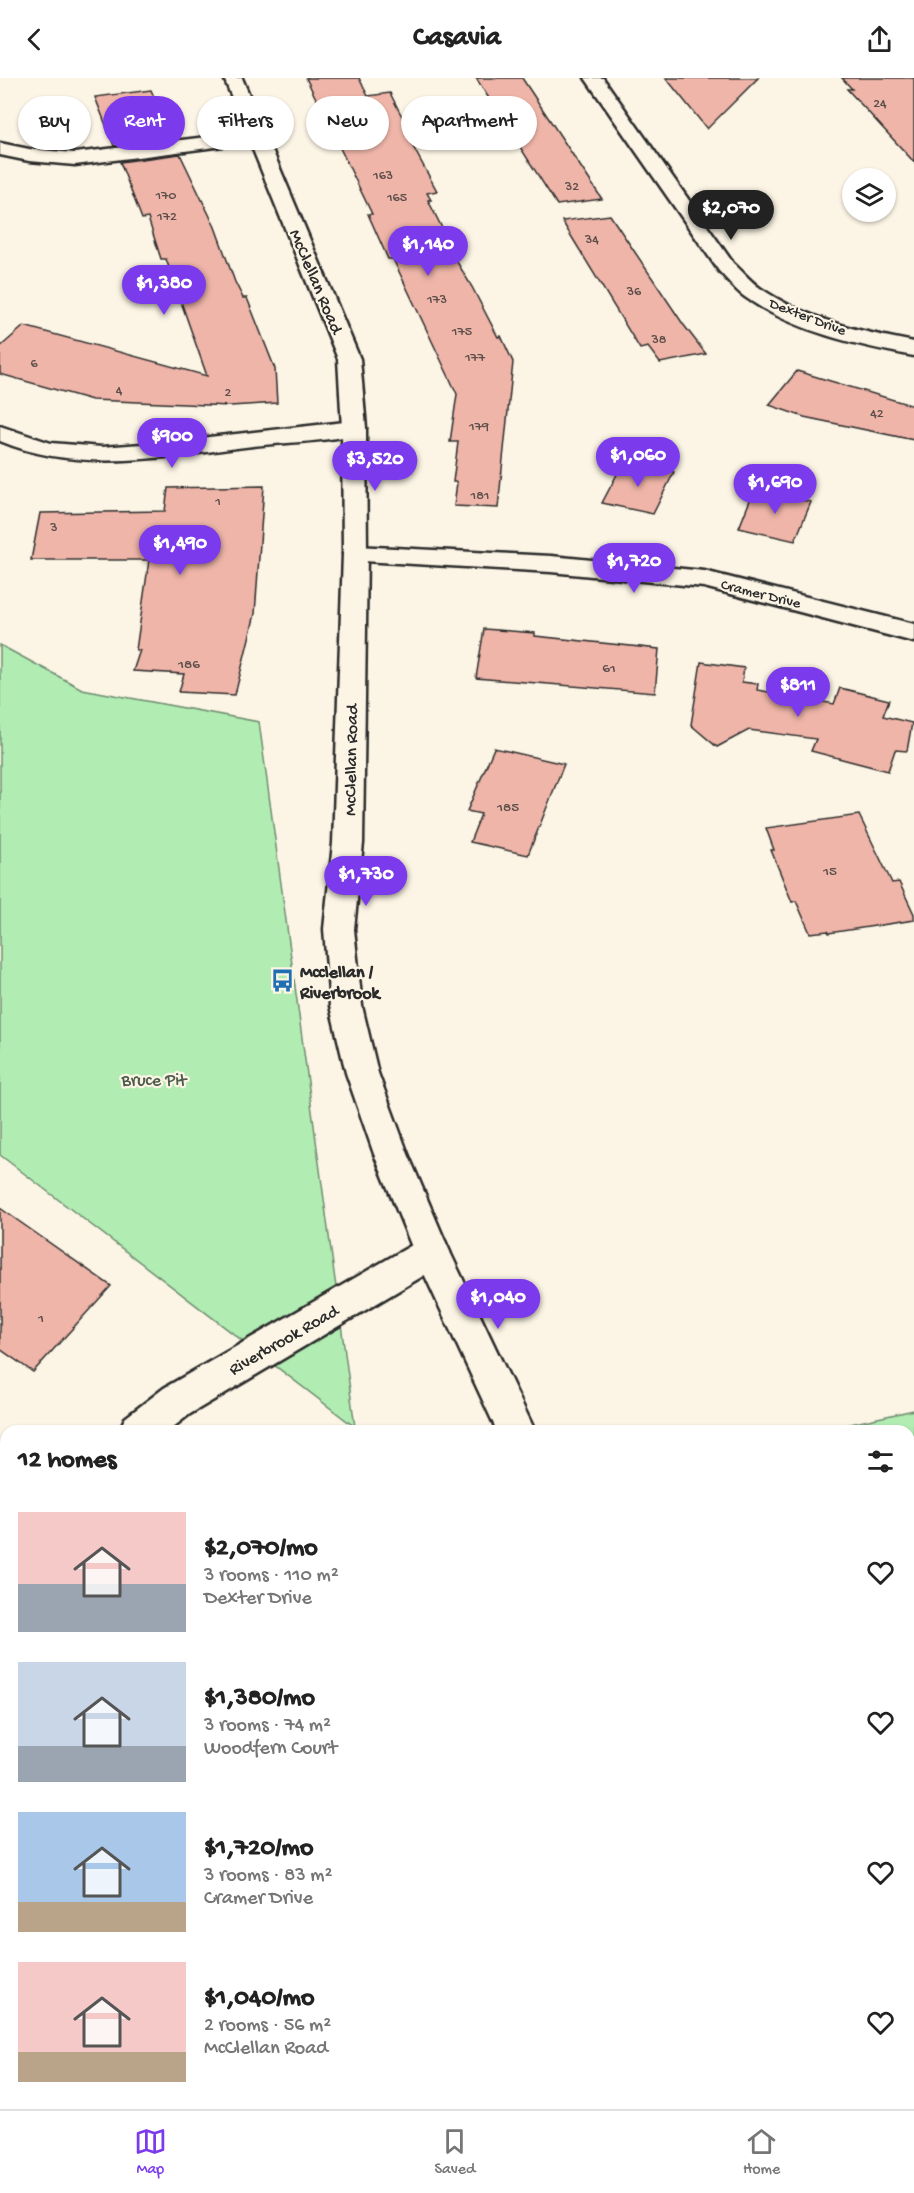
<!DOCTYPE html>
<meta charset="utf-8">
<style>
body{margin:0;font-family:"Gochi Hand",sans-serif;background:#f6f6f6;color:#222;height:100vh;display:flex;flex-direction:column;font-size:22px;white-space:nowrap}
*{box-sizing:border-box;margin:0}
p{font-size:20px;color:#767676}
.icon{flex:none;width:33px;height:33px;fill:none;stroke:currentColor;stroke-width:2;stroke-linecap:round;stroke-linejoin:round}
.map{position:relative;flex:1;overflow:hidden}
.details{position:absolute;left:0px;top:1347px;width:915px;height:684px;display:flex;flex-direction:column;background:#fff;border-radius:18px 18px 0 0;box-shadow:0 2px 4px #0004}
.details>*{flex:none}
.banner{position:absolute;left:18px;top:18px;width:600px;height:54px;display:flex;gap:12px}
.buttons{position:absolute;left:842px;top:90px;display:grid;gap:12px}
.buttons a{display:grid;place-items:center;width:54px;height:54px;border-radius:50%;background:#fff;box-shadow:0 2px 4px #0004;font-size:30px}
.price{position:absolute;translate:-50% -51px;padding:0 14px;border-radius:21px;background:#7c3aed;color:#fff;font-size:20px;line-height:39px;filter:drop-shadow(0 2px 3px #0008)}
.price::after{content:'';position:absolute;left:50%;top:36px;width:18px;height:14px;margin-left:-9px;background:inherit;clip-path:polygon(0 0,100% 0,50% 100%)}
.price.on{background:#222;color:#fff}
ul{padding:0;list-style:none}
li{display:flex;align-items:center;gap:18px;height:150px;padding:0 18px}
li span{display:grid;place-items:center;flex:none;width:168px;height:120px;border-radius:0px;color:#555}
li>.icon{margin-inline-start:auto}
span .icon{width:72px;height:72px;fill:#fffc;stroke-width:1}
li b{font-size:26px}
h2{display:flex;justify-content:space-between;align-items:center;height:72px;padding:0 18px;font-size:26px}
.tag{padding:0 21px;border-radius:27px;background:#fff;box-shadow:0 2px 4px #0004;font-size:21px;line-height:54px}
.tag.on{background:#7c3aed;color:#fff}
header{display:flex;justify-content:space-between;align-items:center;height:78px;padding:0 18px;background:#fff;font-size:27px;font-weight:700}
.tabs{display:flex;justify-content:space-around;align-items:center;height:84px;border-top:2px solid #e0e0e0;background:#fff;font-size:16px;color:#767676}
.tabs a{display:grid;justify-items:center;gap:3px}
.tabs .on{color:#7c3aed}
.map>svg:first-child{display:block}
</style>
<header><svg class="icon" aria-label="back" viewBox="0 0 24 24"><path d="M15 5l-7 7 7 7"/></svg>Casavia<svg class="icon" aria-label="share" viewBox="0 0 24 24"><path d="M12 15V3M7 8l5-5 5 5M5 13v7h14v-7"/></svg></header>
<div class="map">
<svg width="914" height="2031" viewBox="0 0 914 2031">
<rect width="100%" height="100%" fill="#fcf5e5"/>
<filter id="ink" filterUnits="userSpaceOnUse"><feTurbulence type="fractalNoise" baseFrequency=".0167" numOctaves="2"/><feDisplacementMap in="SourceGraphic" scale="12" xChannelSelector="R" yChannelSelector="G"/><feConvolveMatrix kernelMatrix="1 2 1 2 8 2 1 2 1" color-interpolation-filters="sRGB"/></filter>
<g filter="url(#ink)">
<g fill="#b1edb3" stroke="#6e8c6f" stroke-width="1.5">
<polygon points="0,567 82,611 259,644 355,1349 0,1077"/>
<polygon points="914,1332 914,1500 909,1496 909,1353 819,1353"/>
<polygon points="146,2025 675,2025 679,2031 140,2031"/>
</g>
<g fill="#efb5a9" stroke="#2b2b2b" stroke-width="1.5">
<polygon points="306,0 359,0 368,18 390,15 414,62 410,63 437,113 427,115 431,122 428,122 443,152 438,152 472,209 498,259 501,258 513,284 498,430 454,428 457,404 453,404 458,364 450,364 457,316 393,181 388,181 368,136 372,136"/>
<polygon points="476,0 522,0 602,121 557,127"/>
<polygon points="666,0 758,0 707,51"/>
<polygon points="842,0 914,0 914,84 847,11 852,11"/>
<polygon points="151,12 173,61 114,68 95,19"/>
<polygon points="180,76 215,149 235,204 243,220 247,220 275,291 277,325 230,328 92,322 0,296 0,269 24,248 207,298 166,181 161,181 148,140 142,141 120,84"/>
<polygon points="610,137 683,246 706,276 660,285 648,269 640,271 562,143"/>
<polygon points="797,293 914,328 914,362 804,339 769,327"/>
<polygon points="624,383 674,394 653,436 602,425"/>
<polygon points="264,408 255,536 235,617 179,614 184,596 133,593 140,572 136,572 149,482 31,482 40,435 165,433 168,410"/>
<polygon points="754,412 811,424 795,463 739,450"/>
<polygon points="484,551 535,555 535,558 659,571 655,615 476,600"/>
<polygon points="701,584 744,590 742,604 758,606 757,612 834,626 840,610 889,622 883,638 912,645 907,673 895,672 888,693 811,673 816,661 749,652 717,669 691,647"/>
<polygon points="494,670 564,686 528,777 470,764 481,736 467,733"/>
<polygon points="859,737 892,805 899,804 914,836 914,842 829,855 828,853 810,855 796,823 792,824 771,772 774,772 766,750"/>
<polygon points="0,1130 111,1208 33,1294 0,1271"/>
</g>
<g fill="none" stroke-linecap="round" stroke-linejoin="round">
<defs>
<g id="street">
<path d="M 585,0 L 603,0 L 733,185 C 742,193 750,203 760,210 C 805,241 862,254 914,264 L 914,278 C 857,267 793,253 745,219 C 735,212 728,202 719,193 Z"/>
<polygon points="256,53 263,55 265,59 263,63 75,87 29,83 0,77 0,65 29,71 75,75"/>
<path d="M 354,343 L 362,345 L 366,350 L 362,355 C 327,364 289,364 253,368 C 169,378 81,397 0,363 L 0,348 L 51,365 L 102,369 L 155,365 Z"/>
<polygon points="355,468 551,478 704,493 914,546 914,564 704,509 551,494 346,482 343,476 346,470"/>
<polygon points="432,1158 445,1163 450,1174 445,1185 190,1336 168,1353 119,1353 125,1340 164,1310 419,1163"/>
<polygon points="6,1437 6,1478 0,1481 0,1440"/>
</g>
<g id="secondary">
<polygon points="224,0 242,0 360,281 366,350 367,476 363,765 354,851 362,928 378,995 408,1076 448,1170 535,1353 497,1353 414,1174 374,1076 346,995 330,928 324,851 333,765 343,476 342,350 338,281"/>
<polygon points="774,2025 822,2025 824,2031 776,2031"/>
</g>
</defs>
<use href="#street" stroke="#2b2b2b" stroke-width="5"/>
<use href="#secondary" stroke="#2b2b2b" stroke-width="5"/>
<use href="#street" fill="#fcf5e5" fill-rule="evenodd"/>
<use href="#secondary" fill="#fcf5e5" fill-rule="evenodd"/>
</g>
</g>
<defs>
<symbol id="bus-bare" viewBox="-9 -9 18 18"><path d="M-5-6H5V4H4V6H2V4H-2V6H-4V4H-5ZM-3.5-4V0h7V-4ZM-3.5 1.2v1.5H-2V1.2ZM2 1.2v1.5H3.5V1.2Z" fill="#1f6fb2" stroke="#fcf5e5" stroke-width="2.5" paint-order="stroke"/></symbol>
</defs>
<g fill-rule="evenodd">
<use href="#bus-bare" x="266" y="886" width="33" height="33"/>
</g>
<g text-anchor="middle" stroke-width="4.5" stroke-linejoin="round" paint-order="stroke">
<g font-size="14" fill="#5c4e4a">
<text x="880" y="29">24</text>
<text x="383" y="101">163</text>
<text x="572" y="112">32</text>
<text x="166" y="121">170</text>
<text x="397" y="123">165</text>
<text x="167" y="142">172</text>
<text x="592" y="165">34</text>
<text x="634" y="217">36</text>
<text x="437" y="225">173</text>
<text x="462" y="257">175</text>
<text x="659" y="265">38</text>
<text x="475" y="283">177</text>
<text x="34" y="289">6</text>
<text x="119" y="316">4</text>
<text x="228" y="318">2</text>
<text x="877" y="339">42</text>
<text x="479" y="352">179</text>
<text x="480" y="421">181</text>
<text x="218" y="427">1</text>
<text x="54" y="453">3</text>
</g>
<g font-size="15" fill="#2b2b2b" stroke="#fcf5e5">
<text transform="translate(808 238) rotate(21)" y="5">Dexter Drive</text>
<text transform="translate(761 515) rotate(14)" y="5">Cramer Drive</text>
</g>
<g font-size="15" fill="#5c4e4a">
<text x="189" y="590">186</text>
<text x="609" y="594">61</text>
<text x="508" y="733">185</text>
<text x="830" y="797">15</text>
<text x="41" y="1244">1</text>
</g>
<g font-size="18" fill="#2b2b2b" stroke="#fcf5e5">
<text transform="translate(317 203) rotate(67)" y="6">McClellan Road</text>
<text transform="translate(350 682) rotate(-89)" y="6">McClellan Road</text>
<text transform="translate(283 1261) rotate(-30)" y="6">Riverbrook Road</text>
</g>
<g font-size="18" font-weight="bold" fill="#2b2b2b" stroke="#fcf5e5" text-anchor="start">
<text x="300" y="899">Mcclellan /<tspan x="300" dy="21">Riverbrook</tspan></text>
</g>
<g font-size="18" fill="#4c5c4d" stroke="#fcf5e5">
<text x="154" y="1007">Bruce Pit</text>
</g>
</g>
</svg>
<div class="buttons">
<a><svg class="icon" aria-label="layers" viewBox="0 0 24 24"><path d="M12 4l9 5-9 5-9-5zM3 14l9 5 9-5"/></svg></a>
</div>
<b class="price on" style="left:731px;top:163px">$2,070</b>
<b class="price" style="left:428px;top:199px">$1,140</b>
<b class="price" style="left:164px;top:238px">$1,380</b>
<b class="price" style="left:172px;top:391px">$900</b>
<b class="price" style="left:638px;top:410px">$1,060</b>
<b class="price" style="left:375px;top:414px">$3,520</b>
<b class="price" style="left:775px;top:437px">$1,690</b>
<b class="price" style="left:180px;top:498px">$1,490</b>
<b class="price" style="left:634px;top:516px">$1,720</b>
<b class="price" style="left:798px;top:640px">$811</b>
<b class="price" style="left:366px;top:829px">$1,730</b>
<b class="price" style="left:498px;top:1252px">$1,040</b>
<div class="banner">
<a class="tag">Buy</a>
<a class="tag on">Rent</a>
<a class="tag">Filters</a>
<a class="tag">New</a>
<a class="tag">Apartment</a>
</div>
<section class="details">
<h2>12 homes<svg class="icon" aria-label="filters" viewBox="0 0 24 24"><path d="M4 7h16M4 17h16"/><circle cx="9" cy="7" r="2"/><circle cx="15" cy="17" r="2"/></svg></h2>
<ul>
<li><span style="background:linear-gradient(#f6c9c9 60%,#9aa5b1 0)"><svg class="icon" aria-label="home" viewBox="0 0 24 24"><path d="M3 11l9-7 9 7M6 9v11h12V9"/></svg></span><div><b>$2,070/mo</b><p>3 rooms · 110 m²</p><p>Dexter Drive</p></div><svg class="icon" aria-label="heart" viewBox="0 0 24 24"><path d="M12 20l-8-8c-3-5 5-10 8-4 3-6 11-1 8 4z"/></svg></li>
<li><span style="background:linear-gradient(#c9d6e8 70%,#9aa5b1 0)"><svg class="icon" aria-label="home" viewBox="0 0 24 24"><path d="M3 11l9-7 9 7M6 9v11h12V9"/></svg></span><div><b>$1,380/mo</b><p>3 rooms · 74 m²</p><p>Woodfern Court</p></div><svg class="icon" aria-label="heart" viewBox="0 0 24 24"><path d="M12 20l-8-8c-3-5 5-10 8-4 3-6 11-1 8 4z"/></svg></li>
<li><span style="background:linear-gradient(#a9c7e8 75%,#b9a48a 0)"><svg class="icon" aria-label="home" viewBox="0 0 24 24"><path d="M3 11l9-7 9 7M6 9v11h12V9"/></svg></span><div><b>$1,720/mo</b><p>3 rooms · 83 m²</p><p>Cramer Drive</p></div><svg class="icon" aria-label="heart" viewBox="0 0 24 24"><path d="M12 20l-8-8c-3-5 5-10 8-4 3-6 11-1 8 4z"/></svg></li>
<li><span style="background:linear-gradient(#f6c9c9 75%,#b9a48a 0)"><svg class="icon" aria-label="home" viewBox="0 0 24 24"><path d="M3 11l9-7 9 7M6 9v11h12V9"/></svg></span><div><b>$1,040/mo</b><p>2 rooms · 56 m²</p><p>McClellan Road</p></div><svg class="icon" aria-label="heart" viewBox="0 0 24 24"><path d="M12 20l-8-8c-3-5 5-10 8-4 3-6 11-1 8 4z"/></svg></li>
</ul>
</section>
</div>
<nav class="tabs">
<a class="on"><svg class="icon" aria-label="map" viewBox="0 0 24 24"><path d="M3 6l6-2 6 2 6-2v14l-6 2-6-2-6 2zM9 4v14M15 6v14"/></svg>Map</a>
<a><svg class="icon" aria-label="saved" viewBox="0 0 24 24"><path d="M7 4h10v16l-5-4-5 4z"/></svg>Saved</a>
<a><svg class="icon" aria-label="home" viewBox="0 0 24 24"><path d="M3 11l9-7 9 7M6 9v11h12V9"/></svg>Home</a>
</nav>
